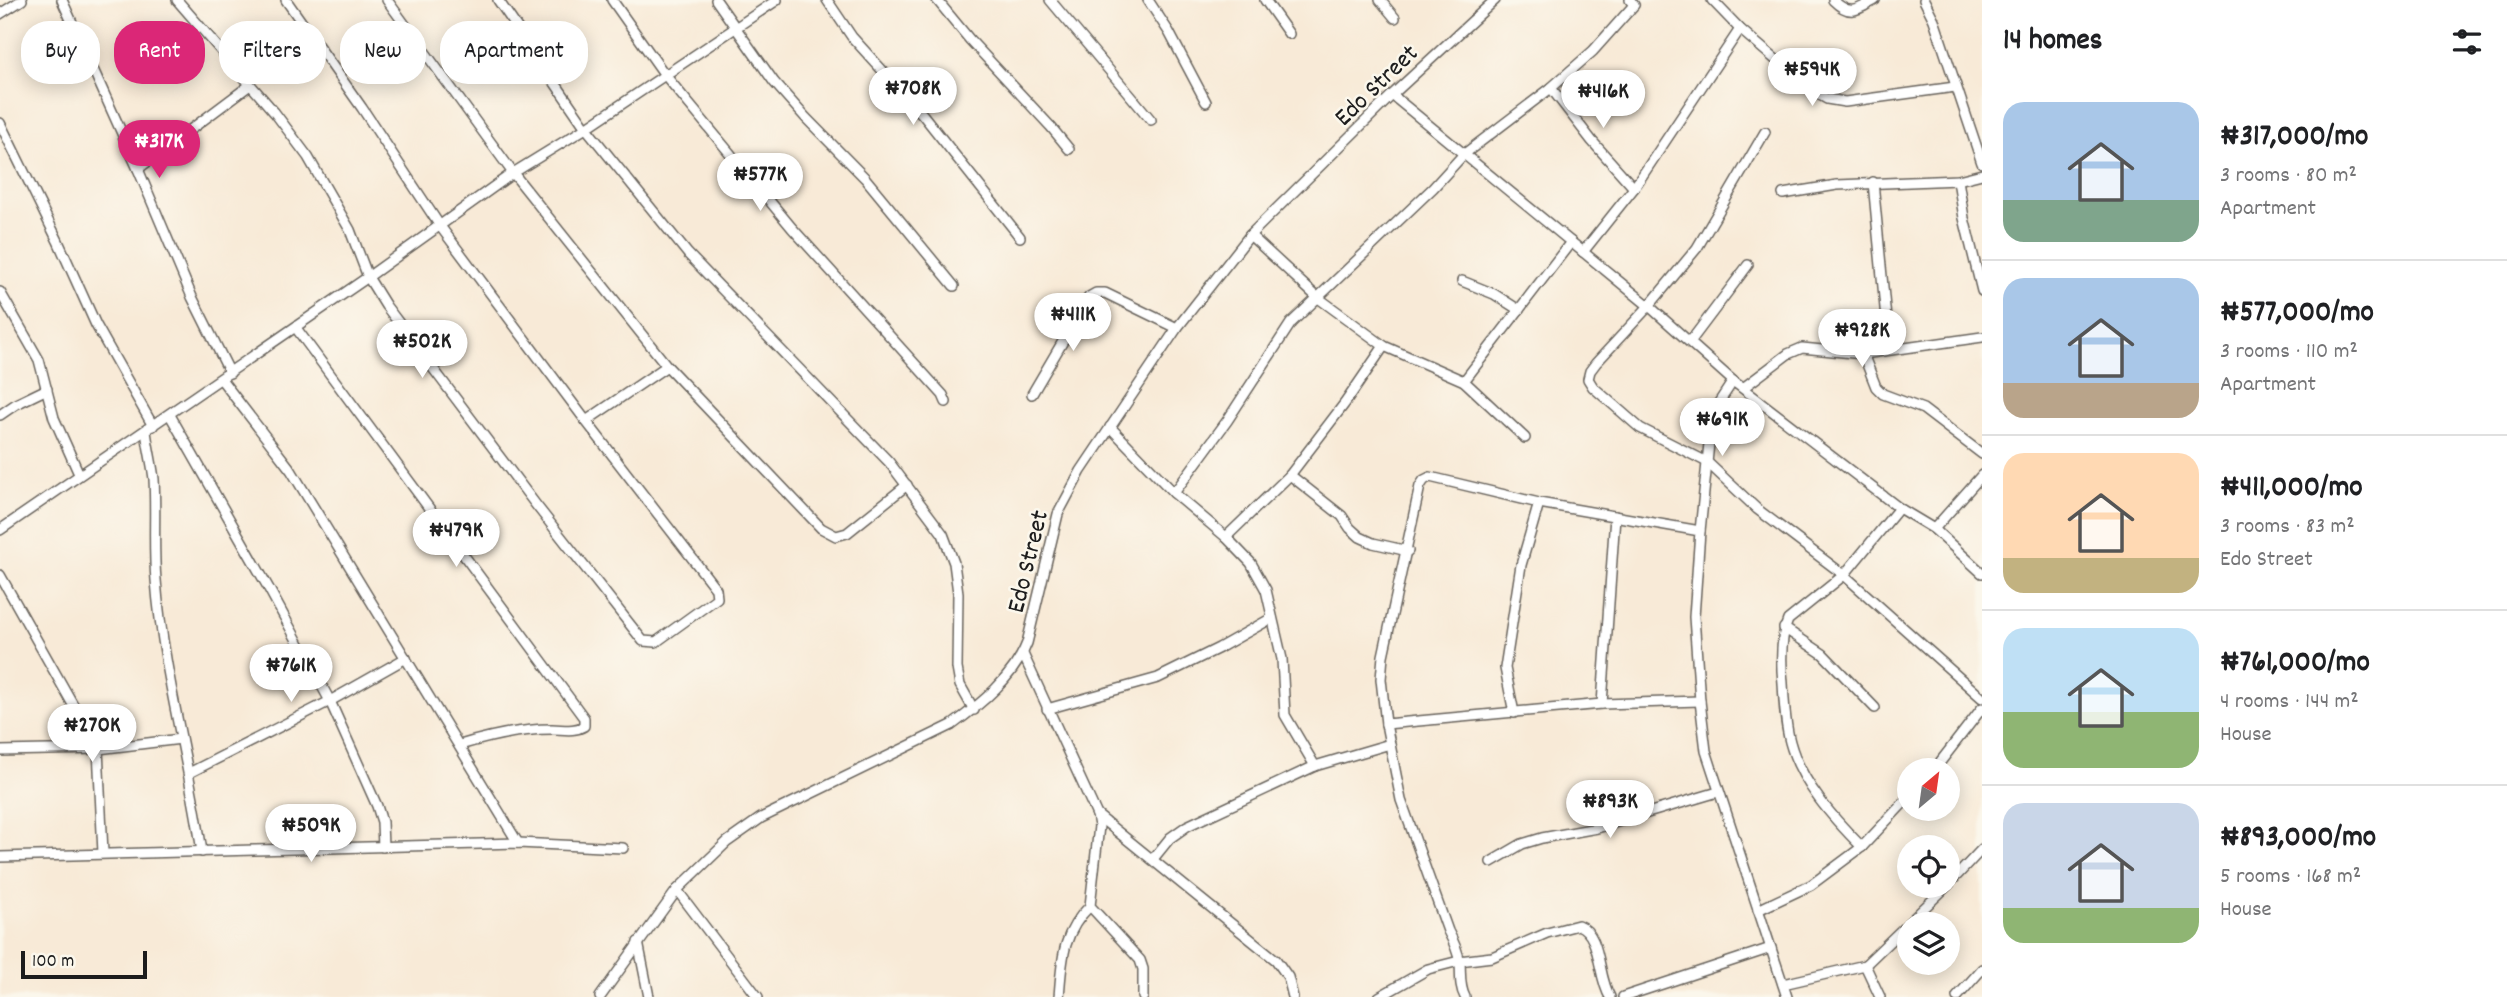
<!DOCTYPE html>
<meta charset="utf-8">
<style>
body{margin:0;font-family:Dekko,sans-serif;background:#f6f6f6;color:#202124;height:100vh;display:flex;flex-direction:column;font-size:26px;white-space:nowrap}
*{box-sizing:border-box;margin:0}
p{font-size:23px;color:#757577}
.icon{flex:none;width:38px;height:38px;fill:none;stroke:currentColor;stroke-width:2;stroke-linecap:round;stroke-linejoin:round}
.map{position:relative;flex:1;overflow:hidden}
.sheet{display:flex;flex-direction:column;background:#fff;width:525px}
.sheet>*{flex:none}
.top-card{position:absolute;left:21px;top:21px;width:665px;height:63px;display:flex;gap:14px}
.needle{width:46px;rotate:29deg}
.buttons{position:absolute;left:1897px;top:758px;display:grid;gap:14px}
.buttons a{display:grid;place-items:center;width:63px;height:63px;border-radius:50%;background:#fff;box-shadow:0 4px 18px #0003;font-size:35px}
.scale{position:absolute;left:21px;bottom:18px;width:126px;box-sizing:border-box;padding-left:7px;border:4px solid #1c1c1c;border-top:0;font-size:19px;line-height:24px;white-space:nowrap;color:#1c1c1c;-webkit-text-stroke:5px #fbf7ec;paint-order:stroke}
.price{position:absolute;translate:-50% -60px;padding:0 16px;border-radius:24px;background:#fff;color:#222;font-size:23px;line-height:46px;filter:drop-shadow(0 2px 4px #0008)}
.price::after{content:'';position:absolute;left:50%;top:42px;width:21px;height:16px;margin-left:-10px;background:inherit;clip-path:polygon(0 0,100% 0,50% 100%)}
.price.active{background:#db2777;color:#fff}
ul{padding:0;list-style:none}
li{display:flex;align-items:center;gap:21px;height:175px;padding:0 21px}
li+li{border-top:2px solid #e0e0e0}
li span{display:grid;place-items:center;flex:none;width:196px;height:140px;border-radius:21px;color:#555}
li>.icon{margin-inline-start:auto}
span .icon{width:84px;height:84px;fill:#fffc;stroke-width:1}
li b{font-size:30px}
h2{display:flex;justify-content:space-between;align-items:center;height:84px;padding:0 21px;font-size:30px}
.tag{padding:0 24px;border-radius:28px;background:#fff;box-shadow:0 4px 18px #0003;font-size:24px;line-height:63px}
.tag.active{background:#db2777;color:#fff}
main{display:flex;flex:1;min-height:0}
.map>svg:first-child{display:block}
</style>
<main>
<div class="map">
<svg width="1982" height="997" viewBox="0 0 1982 997">
<rect width="100%" height="100%" fill="#fbf7ec"/>
<filter id="ink" filterUnits="userSpaceOnUse"><feTurbulence type="fractalNoise" baseFrequency=".0143" numOctaves="2"/><feDisplacementMap in="SourceGraphic" scale="14" xChannelSelector="R" yChannelSelector="G"/><feConvolveMatrix kernelMatrix="1 2 1 2 8 2 1 2 1" color-interpolation-filters="sRGB"/></filter>
<filter id="wash" filterUnits="userSpaceOnUse"><feTurbulence type="fractalNoise" baseFrequency=".00686" numOctaves="4" result="noise"/><feDisplacementMap in="SourceGraphic" scale="28" xChannelSelector="R" yChannelSelector="G"/><feGaussianBlur stdDeviation="1.57" result="paint"/><feColorMatrix in="noise" values="0 0 0 0 0 0 0 0 0 0 0 0 0 0 0 0 0 1.4 0 .05"/><feComposite in="paint" operator="in"/></filter>
<g filter="url(#wash)">
<rect width="100%" height="100%" fill="#f8ead7"/>
</g>
<g filter="url(#ink)">
<g fill="none" stroke-linecap="round" stroke-linejoin="round">
<defs>
<g id="minor">
<polyline points="62,0 138,169 192,297 230,373"/>
<polyline points="177,0 275,113 308,157 350,230 368,277 386,306 536,505 643,641 656,642 717,598 716,589 586,421 440,226 362,108 286,0"/>
<polyline points="387,0 513,173 667,366 821,528 836,536 847,533 907,485"/>
<polyline points="498,0 586,128 688,254 889,462 943,534 954,563 958,593 957,668 960,685 974,710"/>
<polyline points="612,0 665,75 792,228 943,395 946,402"/>
<polyline points="716,0 774,82 806,118 865,178 954,286"/>
<polyline points="827,0 852,37 923,115 1020,237"/>
<polyline points="937,0 970,40 1051,127 1069,149"/>
<polyline points="1050,0 1151,120"/>
<polyline points="1148,0 1169,32 1206,102"/>
<polyline points="1265,0 1289,34"/>
<polyline points="1380,0 1395,18"/>
<polyline points="1712,0 1740,29 1811,90 1827,99 1845,102 1955,87"/>
<path d="M 1833,0 C 1850,17 1857,10 1875,0"/>
<polyline points="1924,0 1934,20 1982,163"/>
<polyline points="0,14 22,0"/>
<polyline points="1551,88 1592,141 1634,188"/>
<polyline points="1392,95 1649,306 1733,381 1899,508 1934,529 1982,573"/>
<polyline points="0,123 58,241 96,325 153,426"/>
<polyline points="1765,132 1697,248 1649,306 1596,363 1590,371 1588,379 1593,387 1640,428 1707,462 1757,509 1844,575 1982,698"/>
<polyline points="138,169 250,85"/>
<polyline points="1958,180 1964,218 1982,291"/>
<polyline points="1873,182 1889,350"/>
<polyline points="1783,194 1837,185 1958,180 1982,174"/>
<polyline points="1250,235 1317,297 1384,346 1464,381 1525,438"/>
<polyline points="1583,252 1634,188 1740,29"/>
<polyline points="1462,281 1494,294 1519,310"/>
<polyline points="0,292 39,360 54,418 79,474"/>
<path d="M 296,328 L 584,718 L 584,726 C 574,732 563,729 552,729 C 520,729 490,736 460,745"/>
<polyline points="1690,342 1748,265"/>
<polyline points="1863,354 1876,387 1883,394 1923,409 1982,454"/>
<polyline points="221,379 291,470 518,843"/>
<polyline points="1464,381 1571,242"/>
<polyline points="1743,388 1788,354 1802,348 1863,354 1982,337"/>
<polyline points="1032,394 1089,297 1096,293 1105,293 1177,328"/>
<polyline points="0,415 16,404 47,389"/>
<polyline points="170,415 268,587 330,701 377,806 382,822 383,847"/>
<polyline points="586,421 667,366"/>
<polyline points="1110,427 1174,493 1226,537 1251,563 1266,590 1282,659 1285,715 1315,766"/>
<path d="M 146,431 C 148,447 152,463 154,479 C 156,512 153,546 156,580 C 163,672 189,761 202,852"/>
<polyline points="1290,475 1342,516 1350,528 1360,537 1373,543 1408,551"/>
<polyline points="1174,493 1227,421 1291,323 1433,188 1463,155 1551,88 1593,51 1634,5 1630,0"/>
<polyline points="1934,529 1982,475"/>
<polyline points="0,530 368,277 513,173 586,128 777,0"/>
<polyline points="1700,531 1711,424 1714,410 1733,381"/>
<polyline points="1226,537 1290,475 1345,403 1384,346"/>
<polyline points="0,575 98,749 103,853"/>
<polyline points="1784,628 1823,654 1875,708"/>
<polyline points="1023,654 1097,815 1099,826 1090,906 1140,960 1143,969 1143,997"/>
<polyline points="1602,704 1615,516"/>
<polyline points="1047,709 1158,678 1219,648 1272,618"/>
<polyline points="1514,713 1505,668 1521,565 1539,503"/>
<polyline points="1386,724 1602,704 1700,701"/>
<polyline points="0,751 98,749 181,739"/>
<polyline points="1934,770 1982,708"/>
<polyline points="189,773 330,701 406,658"/>
<polyline points="1097,815 1276,960 1288,977 1293,997"/>
<path d="M 1862,847 C 1833,818 1801,783 1790,742 C 1785,723 1784,703 1783,683 C 1781,663 1780,638 1788,620 L 1844,575 L 1899,508"/>
<polyline points="0,857 518,843 623,848"/>
<polyline points="1153,859 1170,838 1187,826 1315,766 1390,744"/>
<polyline points="1491,862 1522,844 1542,838 1597,828 1718,792"/>
<polyline points="1948,885 1982,849"/>
<polyline points="677,890 758,997"/>
<polyline points="1758,910 1811,885 1862,847 1909,797"/>
<polyline points="638,942 649,997"/>
<polyline points="1865,965 1947,886"/>
<polyline points="1783,984 1865,965 1880,997"/>
<path d="M 600,997 L 677,890 L 727,842 L 761,818 L 952,725 C 981,704 1014,677 1027,643 L 1058,514 L 1081,471 L 1177,328 L 1250,235 L 1392,95 L 1495,0"/>
<path d="M 1059,997 C 1062,960 1062,933 1090,906"/>
<path d="M 1379,997 L 1428,969 L 1459,961 L 1492,957 L 1547,933 L 1578,925 C 1602,934 1597,976 1610,997"/>
<path d="M 1465,997 C 1459,986 1461,975 1460,963 C 1458,952 1454,942 1448,931 L 1401,800 L 1386,724 L 1381,679 L 1383,656 L 1420,486 L 1424,480 L 1430,477 L 1539,503 L 1700,531 L 1694,617 L 1700,701 L 1706,751 L 1787,997"/>
<polyline points="1623,997 1771,948"/>
<polyline points="1957,997 1982,969"/>
</g>
</defs>
<use href="#minor" stroke="#69645d" stroke-width="12"/>
<use href="#minor" stroke="#fff" stroke-width="9"/>
</g>
</g>
<g text-anchor="middle" stroke-width="5" stroke-linejoin="round" paint-order="stroke">
<g font-size="26" fill="#1c1c1c" stroke="#fbf7ec">
<text transform="translate(1375 84) rotate(-44)" y="9">Edo Street</text>
<text transform="translate(1026 561) rotate(-76)" y="9">Edo Street</text>
</g>
</g>
</svg>
<div class="buttons">
<a><svg class="needle" viewBox="-14 -14 28 28"><path d="M0-13l5 13h-10z" fill="#e53935"/><path d="M0 13l5-13h-10z" fill="#757577"/></svg></a>
<a><svg class="icon" aria-label="locate" viewBox="0 0 24 24"><circle cx="12" cy="12" r="6"/><path d="M12 2v4M12 18v4M2 12h4M18 12h4"/></svg></a>
<a><svg class="icon" aria-label="layers" viewBox="0 0 24 24"><path d="M12 4l9 5-9 5-9-5zM3 14l9 5 9-5"/></svg></a>
</div>
<div class="scale">100 m</div>
<b class="price" style="left:1812px;top:108px">₦594K</b>
<b class="price" style="left:913px;top:127px">₦708K</b>
<b class="price" style="left:1603px;top:130px">₦416K</b>
<b class="price active" style="left:159px;top:180px">₦317K</b>
<b class="price" style="left:760px;top:213px">₦577K</b>
<b class="price" style="left:1073px;top:353px">₦411K</b>
<b class="price" style="left:1862px;top:369px">₦928K</b>
<b class="price" style="left:422px;top:380px">₦502K</b>
<b class="price" style="left:1722px;top:458px">₦691K</b>
<b class="price" style="left:456px;top:569px">₦479K</b>
<b class="price" style="left:291px;top:704px">₦761K</b>
<b class="price" style="left:92px;top:764px">₦270K</b>
<b class="price" style="left:1610px;top:840px">₦893K</b>
<b class="price" style="left:311px;top:864px">₦509K</b>
<div class="top-card">
<a class="tag">Buy</a>
<a class="tag active">Rent</a>
<a class="tag">Filters</a>
<a class="tag">New</a>
<a class="tag">Apartment</a>
</div>
</div>
<section class="sheet">
<h2>14 homes<svg class="icon" aria-label="filters" viewBox="0 0 24 24"><path d="M4 7h16M4 17h16"/><circle cx="9" cy="7" r="2"/><circle cx="15" cy="17" r="2"/></svg></h2>
<ul>
<li><span style="background:linear-gradient(#a9c7e8 70%,#7fa58c 0)"><svg class="icon" aria-label="home" viewBox="0 0 24 24"><path d="M3 11l9-7 9 7M6 9v11h12V9"/></svg></span><div><b>₦317,000/mo</b><p>3 rooms · 80 m²</p><p>Apartment</p></div></li>
<li><span style="background:linear-gradient(#a9c7e8 75%,#b9a48a 0)"><svg class="icon" aria-label="home" viewBox="0 0 24 24"><path d="M3 11l9-7 9 7M6 9v11h12V9"/></svg></span><div><b>₦577,000/mo</b><p>3 rooms · 110 m²</p><p>Apartment</p></div></li>
<li><span style="background:linear-gradient(#ffd9b3 75%,#c2b280 0)"><svg class="icon" aria-label="home" viewBox="0 0 24 24"><path d="M3 11l9-7 9 7M6 9v11h12V9"/></svg></span><div><b>₦411,000/mo</b><p>3 rooms · 83 m²</p><p>Edo Street</p></div></li>
<li><span style="background:linear-gradient(#bfe0f5 60%,#8fb573 0)"><svg class="icon" aria-label="home" viewBox="0 0 24 24"><path d="M3 11l9-7 9 7M6 9v11h12V9"/></svg></span><div><b>₦761,000/mo</b><p>4 rooms · 144 m²</p><p>House</p></div></li>
<li><span style="background:linear-gradient(#c9d6e8 75%,#8fb573 0)"><svg class="icon" aria-label="home" viewBox="0 0 24 24"><path d="M3 11l9-7 9 7M6 9v11h12V9"/></svg></span><div><b>₦893,000/mo</b><p>5 rooms · 168 m²</p><p>House</p></div></li>
</ul>
</section>
</main>
